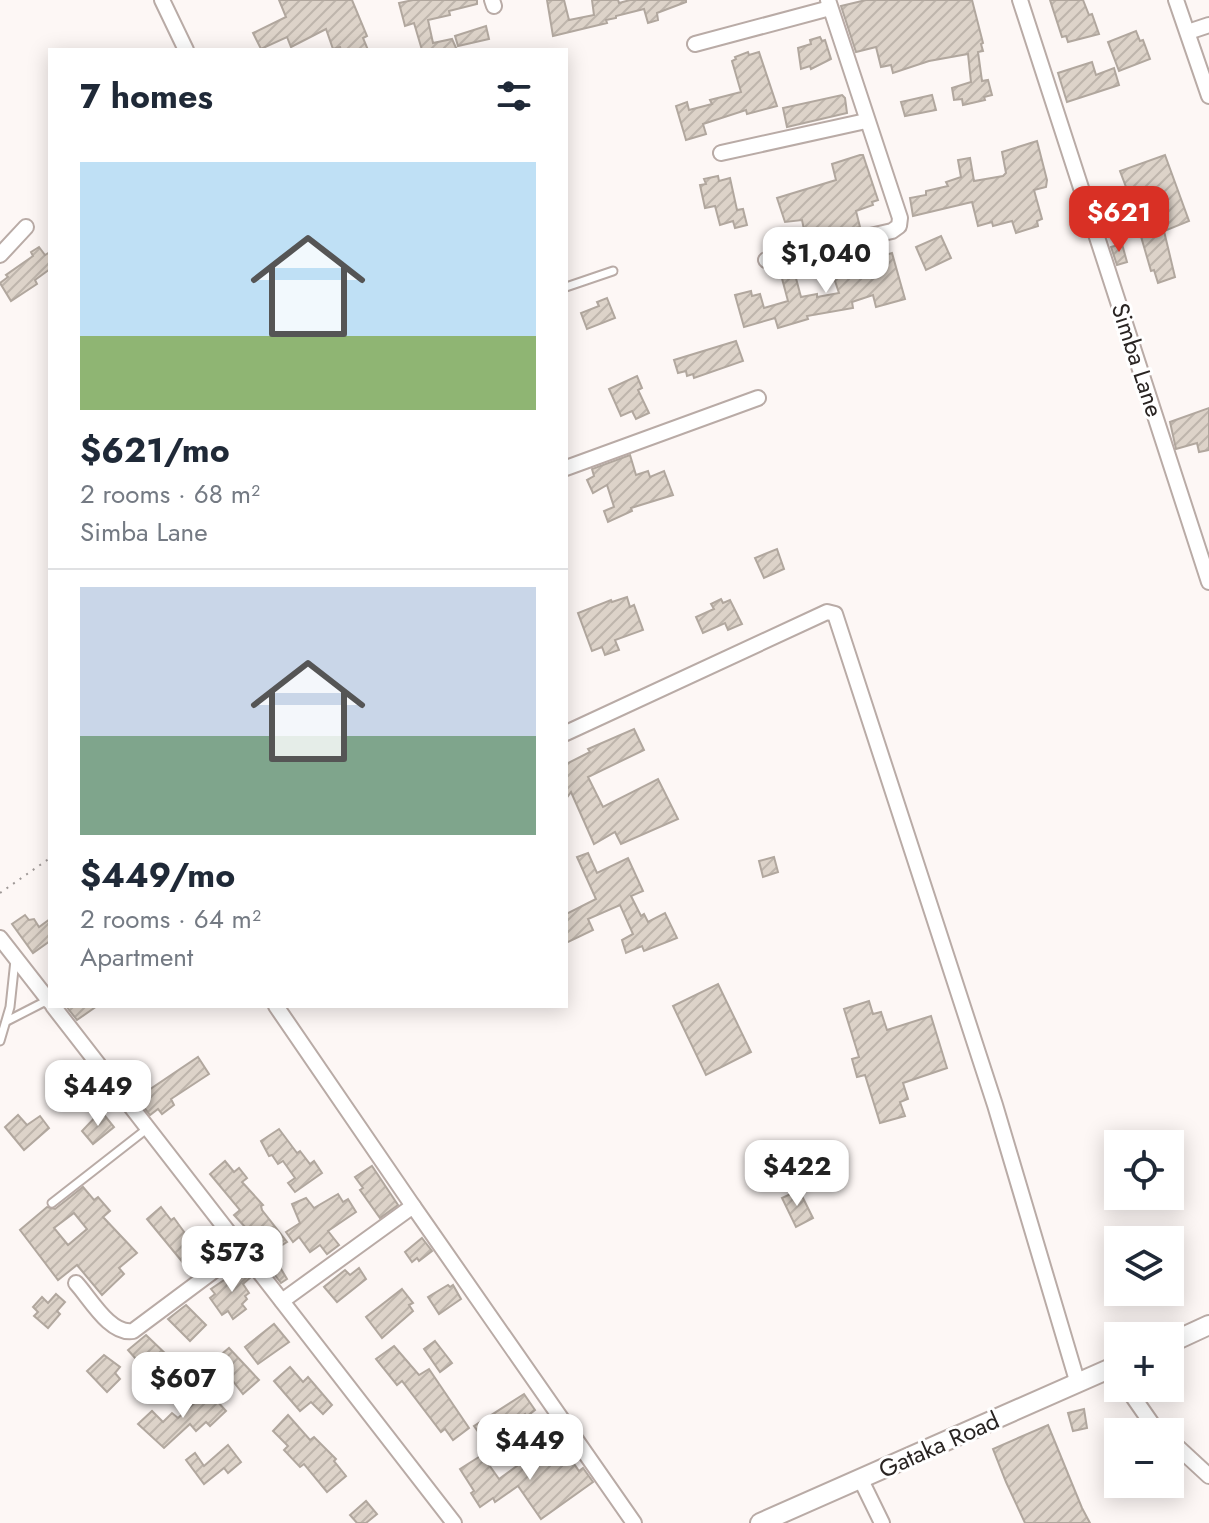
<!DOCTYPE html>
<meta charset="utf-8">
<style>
body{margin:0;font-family:Jost,sans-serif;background:#f6f6f7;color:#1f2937;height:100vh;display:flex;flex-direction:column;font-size:30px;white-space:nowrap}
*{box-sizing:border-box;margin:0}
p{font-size:26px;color:#747a83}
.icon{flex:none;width:44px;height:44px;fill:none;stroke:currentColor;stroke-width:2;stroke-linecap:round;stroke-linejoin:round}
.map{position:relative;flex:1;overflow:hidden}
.side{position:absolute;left:48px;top:48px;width:520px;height:960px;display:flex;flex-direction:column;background:#fff;border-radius:0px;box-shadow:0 4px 20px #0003}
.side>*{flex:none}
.controls{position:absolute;left:1104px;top:1130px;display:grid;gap:16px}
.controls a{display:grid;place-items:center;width:80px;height:80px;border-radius:0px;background:#fff;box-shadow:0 4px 20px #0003;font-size:40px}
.price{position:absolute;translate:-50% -68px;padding:0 18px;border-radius:16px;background:#fff;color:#222;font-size:26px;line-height:52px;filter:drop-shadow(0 2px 4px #0008)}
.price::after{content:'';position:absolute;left:50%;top:48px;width:24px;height:18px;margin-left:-12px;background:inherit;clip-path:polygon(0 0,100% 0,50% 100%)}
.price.active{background:#d93025;color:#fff}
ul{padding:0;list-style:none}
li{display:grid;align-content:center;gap:16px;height:424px;padding:0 32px}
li+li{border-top:2px solid #e0e1e3}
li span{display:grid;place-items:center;height:248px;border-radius:0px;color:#555}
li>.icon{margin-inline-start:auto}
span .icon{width:144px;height:144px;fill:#fffc;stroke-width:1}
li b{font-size:34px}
h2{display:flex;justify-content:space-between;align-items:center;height:96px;padding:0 32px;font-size:34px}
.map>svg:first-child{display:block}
</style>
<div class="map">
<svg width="1209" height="1523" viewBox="0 0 1209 1523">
<defs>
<pattern id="building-hatch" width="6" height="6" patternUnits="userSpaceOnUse" patternTransform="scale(2)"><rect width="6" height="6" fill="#ddd3c9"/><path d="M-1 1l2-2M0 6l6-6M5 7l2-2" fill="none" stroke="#beb5ac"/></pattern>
</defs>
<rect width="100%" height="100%" fill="#fdf7f5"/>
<g fill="url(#building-hatch)" stroke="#b1a79e" stroke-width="2" fill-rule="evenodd">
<polygon points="279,0 352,0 367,36 363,38 368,50 341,50 340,47 333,49 326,29 291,47 287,37 261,49 253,33 286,17"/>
<polygon points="413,0 477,0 477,4 449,11 450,15 428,20 433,43 452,39 457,50 422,50 414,23 405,26 399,3"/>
<polygon points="547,0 564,0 569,20 594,15 592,0 618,0 619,3 630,0 686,0 686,2 657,13 658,20 648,23 644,9 616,16 616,18 606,20 607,23 553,36"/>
<polygon points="866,0 972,0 983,43 981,44 983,51 978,52 982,81 988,80 992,95 984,97 985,100 963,105 962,99 954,100 952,88 971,82 968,54 929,61 893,73 891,65 881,67 876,47 856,52 841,6"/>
<polygon points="1050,0 1083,0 1089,15 1092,14 1099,34 1068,42 1066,36 1062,37"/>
<polygon points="486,26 489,39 458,46 455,36"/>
<polygon points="1136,31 1140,41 1143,40 1150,59 1119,71 1108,42"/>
<polygon points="820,37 822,41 825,40 831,59 811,69 810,66 801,69 798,48 811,44 810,40"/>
<polygon points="748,52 749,55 759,52 777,106 747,114 746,110 703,124 706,134 686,140 676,106 687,102 689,110 712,104 710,100 741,92 732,61 736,59 735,57"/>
<polygon points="1092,62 1096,75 1114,68 1119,85 1067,102 1058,73"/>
<polygon points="842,95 845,98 847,113 787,127 783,108"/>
<polygon points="932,95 936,110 905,116 901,102"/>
<polygon points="1037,141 1047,180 1046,187 1034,190 1042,219 1037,221 1038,226 1016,233 1012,221 993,226 992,222 978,226 972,202 913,216 910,198 926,195 926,191 948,186 946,182 961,177 958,160 970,158 974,181 1003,176 1006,173 1002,152"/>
<polygon points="860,155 863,155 878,200 872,202 873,205 856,211 860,227 806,239 802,220 785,222 777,198 836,180 832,164"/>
<polygon points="1165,155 1189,221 1164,231 1175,277 1158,283 1154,270 1151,271 1129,195 1120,171"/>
<polygon points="718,176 719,181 730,178 737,210 743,209 747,225 735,228 733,221 720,225 715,206 705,208 700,185 706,184 704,179"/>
<polygon points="941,236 951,258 926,270 916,247"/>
<polygon points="1122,244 1127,262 1117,265 1111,247"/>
<polygon points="39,247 45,255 50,252 50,269 35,280 37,284 11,301 0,283 8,277 6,275 33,256 31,252"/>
<polygon points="892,253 905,299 876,307 873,295 852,302 853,308 807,316 808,319 778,328 775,318 744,327 735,295 751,291 752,296 760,294 764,308 788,301 780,271 793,267 801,297 817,294 817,297 839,293 834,278 865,269 863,262"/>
<polygon points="607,298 615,318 587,329 581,313 599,306 597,302"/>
<polygon points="736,341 743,361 694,378 693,374 687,376 686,371 678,373 674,360"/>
<polygon points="637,376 642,388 638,390 649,413 636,419 632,411 621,416 609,389"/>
<polygon points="1209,408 1209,450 1199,452 1197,443 1176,449 1170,422"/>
<polygon points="630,455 636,475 648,471 650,477 664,471 673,495 631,508 632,511 608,522 604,511 614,507 607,485 593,493 587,480 594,476 592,469"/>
<polygon points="777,549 784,569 764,578 755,558"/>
<polygon points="627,597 630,607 634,605 643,630 615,640 619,650 605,655 602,647 592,651 578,613 611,600 612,602"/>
<polygon points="721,599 723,603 730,600 742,624 728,630 725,623 703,633 696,617 714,609 711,604"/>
<polygon points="634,729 644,750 588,777 603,807 658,779 678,819 621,844 615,832 594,844 571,792 566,799 566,764 590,752 588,749"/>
<polygon points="588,853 597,873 628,858 643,891 631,896 641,916 644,914 648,922 665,913 677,938 644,951 642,946 626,953 622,940 633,934 620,905 588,919 593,930 566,943 566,914 596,899 577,857"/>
<polygon points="774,857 778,872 763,877 759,861"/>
<polygon points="25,915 29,920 34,919 39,927 50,919 50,941 33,953 12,924"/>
<polygon points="718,984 751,1052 706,1075 673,1006"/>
<polygon points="869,1001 873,1014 881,1012 887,1030 931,1016 947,1068 903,1083 908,1099 900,1102 905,1116 880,1123 865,1075 857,1077 852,1059 859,1057 844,1009"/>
<polygon points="66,1006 97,1006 77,1020"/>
<polygon points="198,1057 209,1074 171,1099 174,1105 162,1114 158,1109 150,1115 137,1098"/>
<polygon points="101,1111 114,1127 93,1144 82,1131"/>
<polygon points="18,1115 27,1125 40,1116 49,1128 24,1150 5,1127"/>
<polygon points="279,1129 297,1153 300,1151 310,1164 314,1161 322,1173 295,1192 288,1183 295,1178 283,1161 278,1164 272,1155 269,1156 261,1141"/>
<polygon points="225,1161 234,1172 239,1168 247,1178 242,1182 263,1205 261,1206 262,1210 287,1242 271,1252 287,1279 281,1283 253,1247 258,1241 234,1215 240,1210 210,1174"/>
<polygon points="372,1166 398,1205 380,1218 360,1190 363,1188 355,1177"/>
<path d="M 83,1187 L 94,1200 L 98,1197 L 110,1211 L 103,1217 L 137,1253 L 119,1268 L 124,1274 L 102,1295 L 77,1265 L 58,1280 L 20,1230 L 47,1207 L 55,1209 ZM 74,1213 L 87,1229 L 68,1245 L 54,1228 Z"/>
<polygon points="799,1190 813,1218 796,1227 782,1198"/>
<polygon points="338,1194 343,1202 348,1199 356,1212 328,1231 339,1245 327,1254 320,1245 310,1252 299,1237 293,1242 286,1232 300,1223 292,1204 306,1198 314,1208"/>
<polygon points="161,1207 171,1220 174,1218 203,1258 189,1270 147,1219"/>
<polygon points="422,1238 432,1251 419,1261 417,1258 412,1262 405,1252"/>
<polygon points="243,1267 251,1277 243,1284 249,1293 245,1296 247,1299 242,1304 246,1309 233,1319 228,1311 222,1315 210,1298 215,1294 211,1289"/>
<polygon points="359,1268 366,1279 337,1302 324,1287 345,1270 350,1275"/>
<polygon points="448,1285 450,1287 453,1285 461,1299 439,1314 428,1297"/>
<polygon points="402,1289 413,1303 409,1305 413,1311 382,1338 366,1317"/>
<polygon points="56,1294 65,1302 57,1311 60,1314 48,1328 34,1316 38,1312 33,1307 42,1297 48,1303"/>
<polygon points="186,1305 206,1325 190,1341 168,1319"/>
<polygon points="274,1324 289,1342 258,1364 245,1347"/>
<polygon points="146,1335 170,1358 151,1376 128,1350"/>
<polygon points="435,1341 452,1363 440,1372 424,1349"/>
<polygon points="394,1346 419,1375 429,1369 469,1428 453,1440 445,1429 441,1432 402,1381 397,1385 376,1359"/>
<polygon points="229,1348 259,1380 243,1394 216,1359"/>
<polygon points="104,1355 120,1367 115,1373 120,1379 107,1392 87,1371"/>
<polygon points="290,1367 303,1382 308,1377 332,1405 323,1414 311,1402 300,1411 274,1381"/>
<polygon points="208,1391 226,1411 210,1426 206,1422 196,1431 190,1424 164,1448 138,1424 152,1411 163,1422 172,1413 178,1418"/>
<polygon points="524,1394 535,1410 526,1417 525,1414 499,1431 504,1438 490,1448 474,1426"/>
<polygon points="1084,1409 1087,1428 1073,1431 1068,1413"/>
<polygon points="288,1415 310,1440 314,1437 336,1459 334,1461 346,1476 327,1492 304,1464 300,1467 284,1450 288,1446 273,1431"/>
<polygon points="1048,1425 1082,1508 1090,1523 1025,1523 1006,1482 993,1449"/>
<polygon points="228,1445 241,1462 228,1473 224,1468 204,1484 186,1460 195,1453 204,1466"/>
<polygon points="561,1445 579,1471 583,1468 593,1482 541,1519 518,1486 495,1502 493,1498 480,1507 471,1493 474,1491 460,1469 482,1455 499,1479 521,1463 528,1473 554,1455 552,1452"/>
<polygon points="366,1501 377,1514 366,1523 357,1523 350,1515"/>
</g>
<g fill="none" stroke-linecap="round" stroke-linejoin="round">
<defs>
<g id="service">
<polyline points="566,287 613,271"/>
<polyline points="7,1021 48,1000"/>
<polyline points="0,1041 10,1007 15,960"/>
<polyline points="52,1203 148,1128"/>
</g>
<g id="minor">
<polyline points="162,0 186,50"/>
<polyline points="492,0 494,6"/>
<polyline points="1020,0 1209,582"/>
<polyline points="1176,0 1209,96"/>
<polyline points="1188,32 1209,25"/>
<polyline points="695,44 830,8"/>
<polyline points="721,153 866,121"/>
<polyline points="0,255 26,227"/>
<polyline points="766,260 892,231 899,226 900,218 828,0"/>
<polyline points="566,468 758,398"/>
<polyline points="566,733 827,612 835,614 995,1105 1078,1384"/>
<polyline points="0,938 50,1002"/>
<polyline points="53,1006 454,1523"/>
<polyline points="276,1006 413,1206"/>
<path d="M 76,1283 C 90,1298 110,1335 133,1331 L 243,1249"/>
<polyline points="282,1301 413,1206 634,1523"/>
<polyline points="1127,1388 1152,1424 1161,1432"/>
<polyline points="1170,1440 1209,1476"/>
<polyline points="861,1480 882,1523"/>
</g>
<g id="tertiary">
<polyline points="1170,1343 1209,1325"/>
<polyline points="760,1523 1118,1365"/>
</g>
</defs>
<use href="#service" stroke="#b9aba6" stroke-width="11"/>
<use href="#minor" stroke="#b9aba6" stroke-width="18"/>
<use href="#tertiary" stroke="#b9aba6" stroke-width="22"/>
<polyline stroke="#9f9997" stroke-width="2" stroke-dasharray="2 6" stroke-linecap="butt" points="0,893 50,858"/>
<use href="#service" stroke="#fff" stroke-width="7"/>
<use href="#minor" stroke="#fff" stroke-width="14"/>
<use href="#tertiary" stroke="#fff" stroke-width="18"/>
</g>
<g text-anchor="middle" stroke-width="6" stroke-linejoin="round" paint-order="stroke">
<g font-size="24" fill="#292422" stroke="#fff">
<text transform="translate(1137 360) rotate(72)" y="8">Simba Lane</text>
<text transform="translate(939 1445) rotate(-24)" y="8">Gataka Road</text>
</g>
</g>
</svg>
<div class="controls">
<a><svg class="icon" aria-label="locate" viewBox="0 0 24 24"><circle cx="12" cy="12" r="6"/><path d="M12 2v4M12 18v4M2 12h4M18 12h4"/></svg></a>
<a><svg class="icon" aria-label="layers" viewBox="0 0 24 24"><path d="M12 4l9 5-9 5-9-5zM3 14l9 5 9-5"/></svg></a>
<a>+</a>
<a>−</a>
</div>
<b class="price active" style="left:1119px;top:254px">$621</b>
<b class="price" style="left:826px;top:295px">$1,040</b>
<b class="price" style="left:98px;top:1128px">$449</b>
<b class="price" style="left:797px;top:1208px">$422</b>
<b class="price" style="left:232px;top:1294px">$573</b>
<b class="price" style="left:183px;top:1420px">$607</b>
<b class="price" style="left:530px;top:1482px">$449</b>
<section class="side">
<h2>7 homes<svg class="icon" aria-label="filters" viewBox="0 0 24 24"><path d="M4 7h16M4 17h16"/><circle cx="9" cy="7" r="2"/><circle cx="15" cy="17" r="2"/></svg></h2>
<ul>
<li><span style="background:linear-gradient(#bfe0f5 70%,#8fb573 0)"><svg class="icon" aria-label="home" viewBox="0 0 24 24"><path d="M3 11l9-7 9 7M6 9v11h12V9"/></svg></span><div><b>$621/mo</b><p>2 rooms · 68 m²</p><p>Simba Lane</p></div></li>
<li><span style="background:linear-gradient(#c9d6e8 60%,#7fa58c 0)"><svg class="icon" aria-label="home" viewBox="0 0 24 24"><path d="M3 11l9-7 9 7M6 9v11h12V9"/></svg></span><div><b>$449/mo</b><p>2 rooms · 64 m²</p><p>Apartment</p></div></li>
</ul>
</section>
</div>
